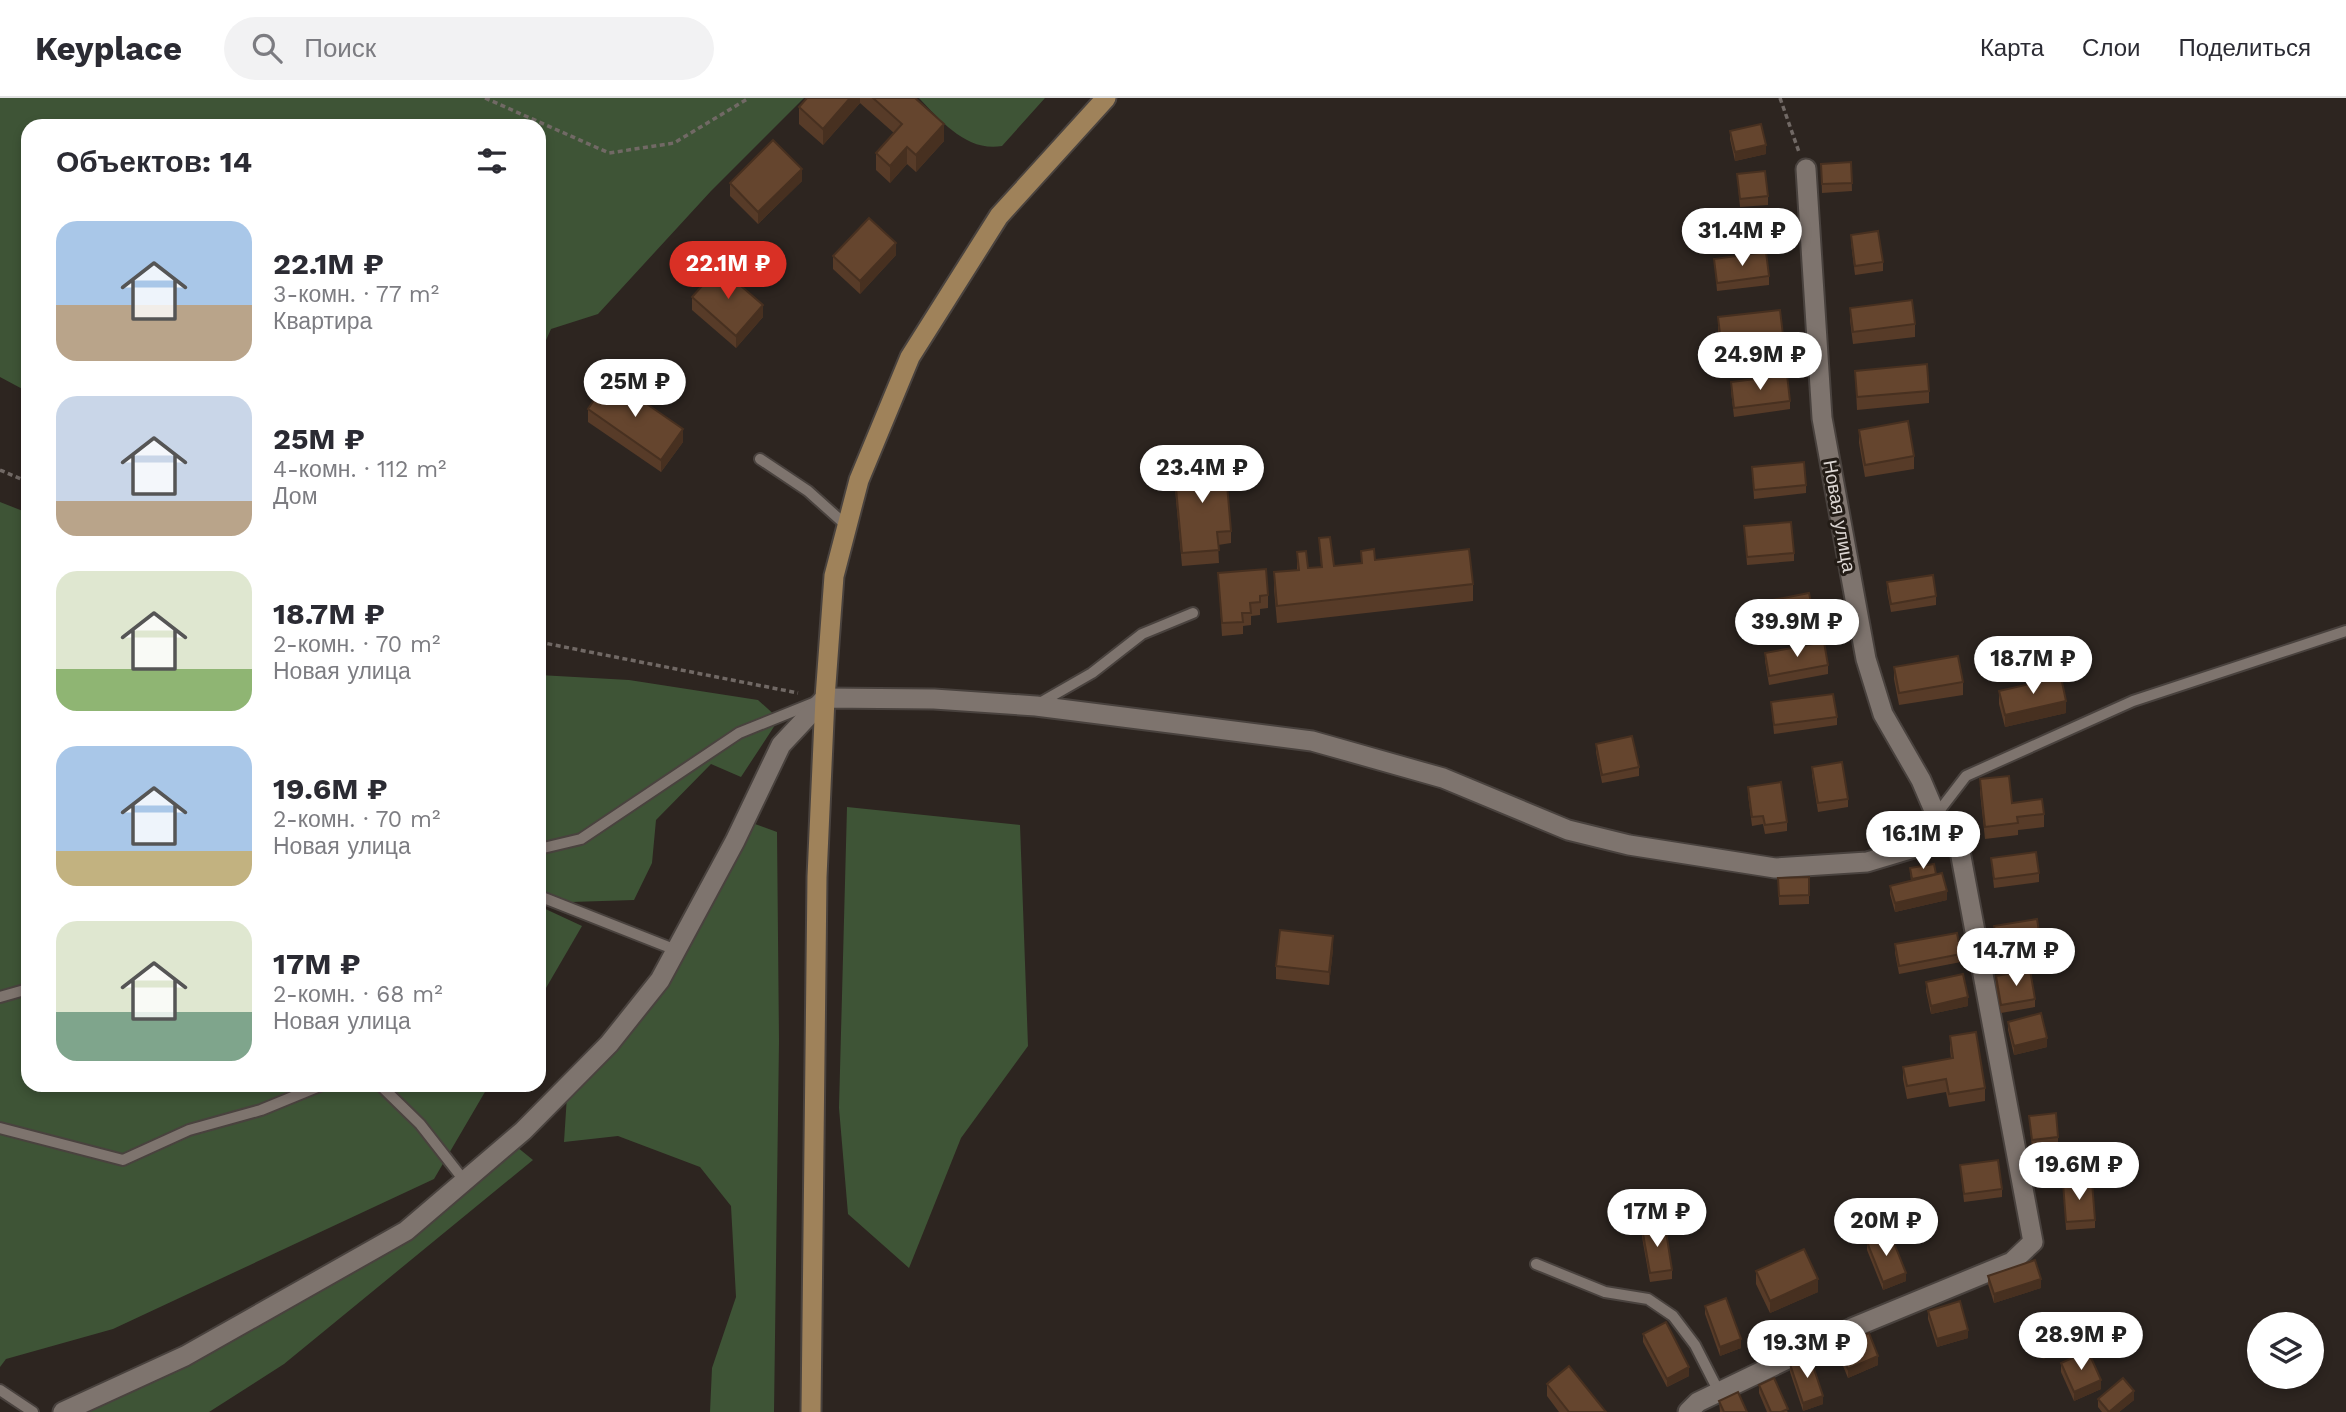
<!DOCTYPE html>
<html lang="ru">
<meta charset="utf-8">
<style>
body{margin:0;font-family:"Work Sans",sans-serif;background:#f2f2f3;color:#2b2b33;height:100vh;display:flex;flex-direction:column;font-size:26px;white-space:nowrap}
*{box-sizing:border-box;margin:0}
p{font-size:23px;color:#7c7c81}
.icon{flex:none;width:38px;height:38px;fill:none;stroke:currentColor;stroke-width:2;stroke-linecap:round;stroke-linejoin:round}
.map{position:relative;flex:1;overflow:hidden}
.details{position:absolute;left:21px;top:21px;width:525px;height:973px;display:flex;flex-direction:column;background:#fff;border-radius:21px;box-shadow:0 4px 10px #0003}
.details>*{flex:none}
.controls{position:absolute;left:2247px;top:1214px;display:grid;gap:14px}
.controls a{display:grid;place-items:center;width:77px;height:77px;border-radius:50%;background:#fff;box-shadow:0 4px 10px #0003;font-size:35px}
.price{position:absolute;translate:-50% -60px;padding:0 16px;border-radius:24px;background:#fff;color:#222;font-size:23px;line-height:46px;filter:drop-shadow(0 2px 4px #0008)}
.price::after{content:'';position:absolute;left:50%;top:42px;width:21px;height:16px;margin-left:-10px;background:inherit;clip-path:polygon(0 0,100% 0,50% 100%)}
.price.active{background:#d93025;color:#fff}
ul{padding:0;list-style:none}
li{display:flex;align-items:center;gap:21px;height:175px;padding:0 35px}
li span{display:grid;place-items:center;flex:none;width:196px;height:140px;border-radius:21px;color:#555}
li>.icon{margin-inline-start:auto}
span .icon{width:84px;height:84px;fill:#fffc;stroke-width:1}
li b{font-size:30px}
h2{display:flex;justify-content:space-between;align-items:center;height:84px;padding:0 35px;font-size:30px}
header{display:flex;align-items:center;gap:42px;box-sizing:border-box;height:98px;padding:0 35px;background:#fff;border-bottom:2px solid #e1e1e2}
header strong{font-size:33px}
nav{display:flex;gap:38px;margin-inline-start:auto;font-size:24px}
.search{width:490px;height:63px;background:#f2f2f3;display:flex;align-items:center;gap:18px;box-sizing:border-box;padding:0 24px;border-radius:38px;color:#7c7c81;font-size:26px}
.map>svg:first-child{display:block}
</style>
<header>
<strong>Keyplace</strong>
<div class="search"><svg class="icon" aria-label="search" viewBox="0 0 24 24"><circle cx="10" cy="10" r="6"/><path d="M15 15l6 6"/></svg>Поиск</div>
<nav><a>Карта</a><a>Слои</a><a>Поделиться</a></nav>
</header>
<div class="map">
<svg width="2346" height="1314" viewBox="0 0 2346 1314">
<rect width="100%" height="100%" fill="#2d2520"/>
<g fill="#3e5436">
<polygon points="0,0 804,0 711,93 598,216 551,231 539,258 539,28 28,28 28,294 0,279"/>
<path d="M 919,0 L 1045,0 L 1002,48 C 967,54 942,24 919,0 Z"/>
<polygon points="0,404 28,415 28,987 489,987 434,1081 113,1231 6,1261 0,1269"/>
<polygon points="539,577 629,582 758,602 779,621 741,679 711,666 656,722 652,765 634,802 571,804 539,792"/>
<polygon points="847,709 1020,727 1028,948 961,1040 909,1170 848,1116 839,1010"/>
<polygon points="755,726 777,734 779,943 774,1314 710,1314 712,1270 736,1199 731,1108 700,1069 618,1038 564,1044 568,982 689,845"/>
<polygon points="539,808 582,828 539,902"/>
<polygon points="517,1049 533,1062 284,1266 209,1314 87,1314 411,1142"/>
</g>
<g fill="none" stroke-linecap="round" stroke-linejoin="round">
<defs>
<g id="service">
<polyline points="760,361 808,393 847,428"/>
<polyline points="1038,606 1092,575 1142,536 1193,515"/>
<polyline points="1936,717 1966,678 2133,603 2346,533"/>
<polyline points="539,751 581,741 739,635 816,604"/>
<polyline points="539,798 676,852"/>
<polyline points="0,899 28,891"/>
<polyline points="380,987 420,1026 463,1081"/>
<polyline points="0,1030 123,1062 189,1032 261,1012 322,987"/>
<polyline points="1536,1166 1605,1194 1648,1201 1673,1218 1695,1247 1719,1294"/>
<polyline points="0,1292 33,1314"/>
</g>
<g id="minor">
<polyline points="63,1314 185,1258 406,1133 523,1033 609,946 660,882 735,743 781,647 825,600 934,601 1036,608 1312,643 1443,680 1568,732 1629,747 1775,770 1867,764 1957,737"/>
<polyline points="1688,1314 1698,1304 1852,1230 2012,1164 2033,1144 1957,737 1936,717 1921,682 1883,616 1866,561 1822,320 1806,71"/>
</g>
<polyline id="primary" points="811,1314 817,779 825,600 834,478 859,382 910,259 999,118 1106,0"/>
</defs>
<use href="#service" stroke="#49423e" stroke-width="14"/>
<use href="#minor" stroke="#49423e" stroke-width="23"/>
<use href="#primary" stroke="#49423e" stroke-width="23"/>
<g stroke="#716965" stroke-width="3.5" stroke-dasharray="5 3.5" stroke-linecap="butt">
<polyline points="485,0 609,55 674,45 749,0"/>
<polyline points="1780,0 1799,54"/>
<polyline points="0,372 28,384"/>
<polyline points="539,544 798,595"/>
</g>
<use href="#service" stroke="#7e746e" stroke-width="10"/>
<use href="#minor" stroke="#7e746e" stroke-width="19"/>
<use href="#primary" stroke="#9f825a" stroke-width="19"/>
</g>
<g fill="#573b28">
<polygon points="807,0 915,0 944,43 916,74 907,66 890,85 876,72 876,55 894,35 860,5 823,47 799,26 799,9"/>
<polygon points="1730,33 1766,56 1735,63 1730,41"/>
<polygon points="1851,64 1852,93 1822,95 1821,66"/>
<polygon points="1737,76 1768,98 1768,107 1740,109"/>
<polygon points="802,83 758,126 730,98 730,85"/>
<polygon points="1851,137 1883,164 1883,173 1855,177 1851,145"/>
<polygon points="896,157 860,196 833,171 833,158"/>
<polygon points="1714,161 1769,178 1769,187 1717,193"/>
<polygon points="692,199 763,219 736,250 692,212"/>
<polygon points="1850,210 1915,226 1915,239 1853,246 1850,222"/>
<polygon points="1718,219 1783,237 1783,250 1721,257 1718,232"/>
<polygon points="1855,273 1929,293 1929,305 1857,312"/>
<polygon points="1731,284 1790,303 1790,311 1734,319 1731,293"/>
<polygon points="588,311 683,344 661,374 588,324"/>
<polygon points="1859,332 1914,358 1914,371 1865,379 1859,345"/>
<polygon points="1174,368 1231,433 1231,445 1218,447 1219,465 1182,468 1174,380"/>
<polygon points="1752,369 1806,387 1806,395 1754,401"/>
<polygon points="1744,428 1794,455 1794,463 1747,467"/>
<polygon points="1319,440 1334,468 1361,465 1361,453 1375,462 1473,486 1473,503 1277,525 1274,491 1274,474 1297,472 1297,454 1308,470 1321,469"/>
<polygon points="1218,475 1268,497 1268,510 1260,511 1260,517 1251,518 1251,527 1243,528 1243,536 1222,538"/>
<polygon points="1887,484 1936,498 1936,507 1891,514 1887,493"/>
<polygon points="1767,503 1813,513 1813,521 1770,529 1767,512"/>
<polygon points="1765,555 1828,567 1828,576 1769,587 1765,563"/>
<polygon points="1894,569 1963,584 1963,597 1899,607 1894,581"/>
<polygon points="1999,593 2066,615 2005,629 1999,606"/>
<polygon points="1771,604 1837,619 1837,627 1774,636"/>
<polygon points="1596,646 1639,669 1639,678 1602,685 1596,654"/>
<polygon points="1812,669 1848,701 1848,709 1818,714 1812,677"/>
<polygon points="1980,681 2012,705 2044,716 2044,729 2018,732 2018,737 1985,741 1980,694"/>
<polygon points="1748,689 1787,724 1787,733 1765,736 1763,726 1752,728 1748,697"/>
<polygon points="1991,760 2039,775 2039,784 1994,790"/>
<polygon points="1910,770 1936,777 1947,802 1895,814 1890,796 1890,788 1911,783"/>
<polygon points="1809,779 1809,806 1779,807 1778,780"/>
<polygon points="1994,828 2040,840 2040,849 1998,856 1994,837"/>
<polygon points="1895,846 1961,856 1961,864 1899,876 1895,855"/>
<polygon points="1333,851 1329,887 1276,881 1276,868"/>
<polygon points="1996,878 2035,901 2035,909 2001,915 1996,887"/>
<polygon points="1926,884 1968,908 1931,916 1926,893"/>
<polygon points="2008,924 2047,949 2014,957 2008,932"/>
<polygon points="1950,938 1985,990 1985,1003 1949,1009 1946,994 1907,1001 1903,981 1903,969 1951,961 1950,951"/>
<polygon points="2029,1018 2058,1039 2058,1048 2032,1051"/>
<polygon points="1960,1067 2002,1091 2002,1099 1964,1104"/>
<polygon points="2063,1085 2095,1122 2095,1130 2066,1132"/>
<polygon points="1642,1130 1672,1172 1672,1181 1650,1184 1642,1139"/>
<polygon points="1867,1144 1906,1183 1883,1192 1867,1152"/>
<polygon points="1756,1173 1818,1194 1770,1215 1756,1186"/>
<polygon points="1988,1178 2041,1190 1994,1205 1988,1186"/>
<polygon points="1705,1208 1741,1250 1720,1258 1705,1216"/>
<polygon points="1928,1213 1968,1240 1937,1249 1928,1221"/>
<polygon points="2035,1234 2076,1247 2043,1261 2035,1242"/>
<polygon points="1643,1236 1689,1278 1667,1289 1643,1244"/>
<polygon points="1838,1248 1878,1267 1848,1280 1838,1256"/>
<polygon points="2061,1265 2101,1291 2074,1303 2061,1274"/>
<polygon points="1790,1266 1823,1306 1803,1313 1790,1274"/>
<polygon points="1547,1286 1606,1314 1559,1314 1547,1298"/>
<polygon points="1759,1287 1788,1314 1767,1314 1759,1295"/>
<polygon points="2098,1301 2134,1302 2119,1314 2102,1314 2098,1309"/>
<polygon points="1719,1303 1747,1314 1720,1314"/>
</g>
<g fill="#473020">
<polygon points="850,0 860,0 860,5 823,47 823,31"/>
<polygon points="944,26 944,43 916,74 916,57"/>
<polygon points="1766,47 1766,56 1735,63 1735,54"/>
<polygon points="907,49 907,66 890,85 890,68"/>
<polygon points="802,71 802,83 758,126 758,114"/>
<polygon points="896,145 896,157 860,196 860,183"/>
<polygon points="763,207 763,219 736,250 736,238"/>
<polygon points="683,331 683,344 661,374 661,362"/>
<polygon points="2066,603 2066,615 2005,629 2005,617"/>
<polygon points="1947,793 1947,802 1895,814 1895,805"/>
<polygon points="1333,838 1333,851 1329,887 1329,874"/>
<polygon points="1968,899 1968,908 1931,916 1931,908"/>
<polygon points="2047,940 2047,949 2014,957 2014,948"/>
<polygon points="1906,1175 1906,1183 1883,1192 1883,1184"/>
<polygon points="1818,1181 1818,1194 1770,1215 1770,1203"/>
<polygon points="2041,1181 2041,1190 1994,1205 1994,1196"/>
<polygon points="1968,1232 1968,1240 1937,1249 1937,1241"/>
<polygon points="2076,1238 2076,1247 2043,1261 2043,1252"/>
<polygon points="1741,1241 1741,1250 1720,1258 1720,1249"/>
<polygon points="1878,1258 1878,1267 1848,1280 1848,1271"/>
<polygon points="1689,1269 1689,1278 1667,1289 1667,1281"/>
<polygon points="2101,1282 2101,1291 2074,1303 2074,1294"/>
<polygon points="2134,1293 2134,1302 2119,1314 2109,1314"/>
<polygon points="1823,1298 1823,1306 1803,1313 1803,1305"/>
</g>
<g fill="#65452e" stroke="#473020" stroke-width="2">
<polygon points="807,0 850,0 823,31 799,9"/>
<polygon points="873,0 915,0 944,26 916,57 907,49 890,68 876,55 902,26"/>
<polygon points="1761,26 1766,47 1735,54 1730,33"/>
<polygon points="773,42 802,71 758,114 730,85"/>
<polygon points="1851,64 1852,85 1822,86 1821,66"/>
<polygon points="1765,73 1768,98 1740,101 1737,76"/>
<polygon points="869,120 896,145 860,183 833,158"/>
<polygon points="1878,133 1883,164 1855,168 1851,137"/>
<polygon points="1766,154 1769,178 1717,185 1714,161"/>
<polygon points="719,169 763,207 736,238 692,199"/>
<polygon points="1912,202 1915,226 1853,234 1850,210"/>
<polygon points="1780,212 1783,237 1721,244 1718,219"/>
<polygon points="1927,266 1929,293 1857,299 1855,273"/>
<polygon points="1787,277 1790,303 1734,310 1731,284"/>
<polygon points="609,280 683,331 661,362 588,311"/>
<polygon points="1908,323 1914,358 1865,367 1859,332"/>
<polygon points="1225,363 1231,433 1217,434 1219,452 1182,455 1174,368"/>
<polygon points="1804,364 1806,387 1754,392 1752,369"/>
<polygon points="1791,424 1794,455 1747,459 1744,428"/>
<polygon points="1330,439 1334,468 1362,465 1361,453 1374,451 1375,462 1469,451 1473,486 1277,508 1274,474 1299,472 1297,454 1306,453 1308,470 1322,469 1319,440"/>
<polygon points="1266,471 1268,497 1260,498 1260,504 1250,505 1251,515 1242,515 1243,524 1222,525 1218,475"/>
<polygon points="1933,477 1936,498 1891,506 1887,484"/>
<polygon points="1809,495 1813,513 1770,521 1767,503"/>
<polygon points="1824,544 1828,567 1769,578 1765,555"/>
<polygon points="1958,558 1963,584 1899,595 1894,569"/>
<polygon points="2061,579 2066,603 2005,617 1999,593"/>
<polygon points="1833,596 1837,619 1774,627 1771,604"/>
<polygon points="1632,638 1639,669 1602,677 1596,646"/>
<polygon points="1842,664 1848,701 1818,705 1812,669"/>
<polygon points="2009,678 2012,705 2042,701 2044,716 2017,719 2018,725 1985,729 1980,681"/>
<polygon points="1781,684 1787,724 1765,727 1763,718 1752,719 1748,689"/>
<polygon points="2036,754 2039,775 1994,781 1991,760"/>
<polygon points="1934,766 1936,776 1912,781 1910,770"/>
<polygon points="1942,775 1947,793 1895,805 1890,788"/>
<polygon points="1809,779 1809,797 1779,798 1778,780"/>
<polygon points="2037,821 2040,840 1998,847 1994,828"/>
<polygon points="1280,832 1333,838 1329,874 1276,868"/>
<polygon points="1957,835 1961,856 1899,868 1895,846"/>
<polygon points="2030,872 2035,901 2001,907 1996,878"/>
<polygon points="1963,876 1968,899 1931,908 1926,884"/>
<polygon points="2041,915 2047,940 2014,948 2008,924"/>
<polygon points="1976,934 1985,990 1949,996 1946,981 1907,988 1903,969 1953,960 1950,938"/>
<polygon points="2056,1015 2058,1039 2032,1042 2029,1018"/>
<polygon points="1998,1062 2002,1091 1964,1096 1960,1067"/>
<polygon points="2092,1084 2095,1122 2066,1124 2063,1085"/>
<polygon points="1665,1127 1672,1172 1650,1175 1642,1130"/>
<polygon points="1890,1135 1906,1175 1883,1184 1867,1144"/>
<polygon points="1804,1151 1818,1181 1770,1203 1756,1173"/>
<polygon points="2035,1162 2041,1181 1994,1196 1988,1178"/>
<polygon points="1726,1200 1741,1241 1720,1249 1705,1208"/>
<polygon points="1960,1203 1968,1232 1937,1241 1928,1213"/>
<polygon points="2068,1220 2076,1238 2043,1252 2035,1234"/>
<polygon points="1666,1224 1689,1269 1667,1281 1643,1236"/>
<polygon points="1869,1235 1878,1258 1848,1271 1838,1248"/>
<polygon points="2088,1253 2101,1282 2074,1294 2061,1265"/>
<polygon points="1810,1259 1823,1298 1803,1305 1790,1266"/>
<polygon points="1569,1268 1606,1314 1569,1314 1547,1286"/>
<polygon points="1774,1280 1788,1311 1781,1314 1771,1314 1759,1287"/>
<polygon points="2123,1280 2134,1293 2109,1314 2098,1301"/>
<polygon points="1738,1294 1747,1314 1724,1314 1719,1303"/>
</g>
<g text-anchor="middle" stroke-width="6" stroke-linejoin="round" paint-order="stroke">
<g font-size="19" fill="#dcd6d3" stroke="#231c16">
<text transform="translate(1840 418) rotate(80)" y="7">Новая улица</text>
</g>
</g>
</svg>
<div class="controls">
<a><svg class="icon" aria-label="layers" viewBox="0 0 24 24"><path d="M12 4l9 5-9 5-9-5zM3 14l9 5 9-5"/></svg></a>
</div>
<b class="price" style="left:1742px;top:170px">31.4M ₽</b>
<b class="price active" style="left:728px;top:203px">22.1M ₽</b>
<b class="price" style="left:1760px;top:294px">24.9M ₽</b>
<b class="price" style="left:635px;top:321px">25M ₽</b>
<b class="price" style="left:1202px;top:407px">23.4M ₽</b>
<b class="price" style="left:1797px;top:561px">39.9M ₽</b>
<b class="price" style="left:2033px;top:598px">18.7M ₽</b>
<b class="price" style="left:1923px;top:773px">16.1M ₽</b>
<b class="price" style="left:2016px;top:890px">14.7M ₽</b>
<b class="price" style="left:2079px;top:1104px">19.6M ₽</b>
<b class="price" style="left:1657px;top:1151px">17M ₽</b>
<b class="price" style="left:1886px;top:1160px">20M ₽</b>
<b class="price" style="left:2081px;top:1274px">28.9M ₽</b>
<b class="price" style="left:1807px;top:1282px">19.3M ₽</b>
<section class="details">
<h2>Объектов: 14<svg class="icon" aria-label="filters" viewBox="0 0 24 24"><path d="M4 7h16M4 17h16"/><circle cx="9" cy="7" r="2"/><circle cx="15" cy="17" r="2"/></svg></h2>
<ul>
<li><span style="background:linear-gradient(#a9c7e8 60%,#b9a48a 0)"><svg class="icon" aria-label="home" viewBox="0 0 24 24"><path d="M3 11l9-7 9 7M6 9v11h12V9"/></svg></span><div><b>22.1M ₽</b><p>3-комн. · 77 m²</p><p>Квартира</p></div></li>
<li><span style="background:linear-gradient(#c9d6e8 75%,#b9a48a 0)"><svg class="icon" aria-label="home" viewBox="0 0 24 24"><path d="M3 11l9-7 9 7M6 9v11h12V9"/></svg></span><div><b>25M ₽</b><p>4-комн. · 112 m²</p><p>Дом</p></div></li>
<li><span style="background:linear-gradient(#dfe7d0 70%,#8fb573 0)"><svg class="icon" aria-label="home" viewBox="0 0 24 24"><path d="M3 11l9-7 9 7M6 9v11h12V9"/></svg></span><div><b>18.7M ₽</b><p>2-комн. · 70 m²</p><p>Новая улица</p></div></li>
<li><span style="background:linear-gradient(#a9c7e8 75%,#c2b280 0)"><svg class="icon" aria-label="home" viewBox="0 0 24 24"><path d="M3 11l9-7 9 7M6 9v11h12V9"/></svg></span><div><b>19.6M ₽</b><p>2-комн. · 70 m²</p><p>Новая улица</p></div></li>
<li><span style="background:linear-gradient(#dfe7d0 65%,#7fa58c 0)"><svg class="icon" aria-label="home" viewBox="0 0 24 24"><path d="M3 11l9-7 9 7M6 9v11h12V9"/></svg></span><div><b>17M ₽</b><p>2-комн. · 68 m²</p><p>Новая улица</p></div></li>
</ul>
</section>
</div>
